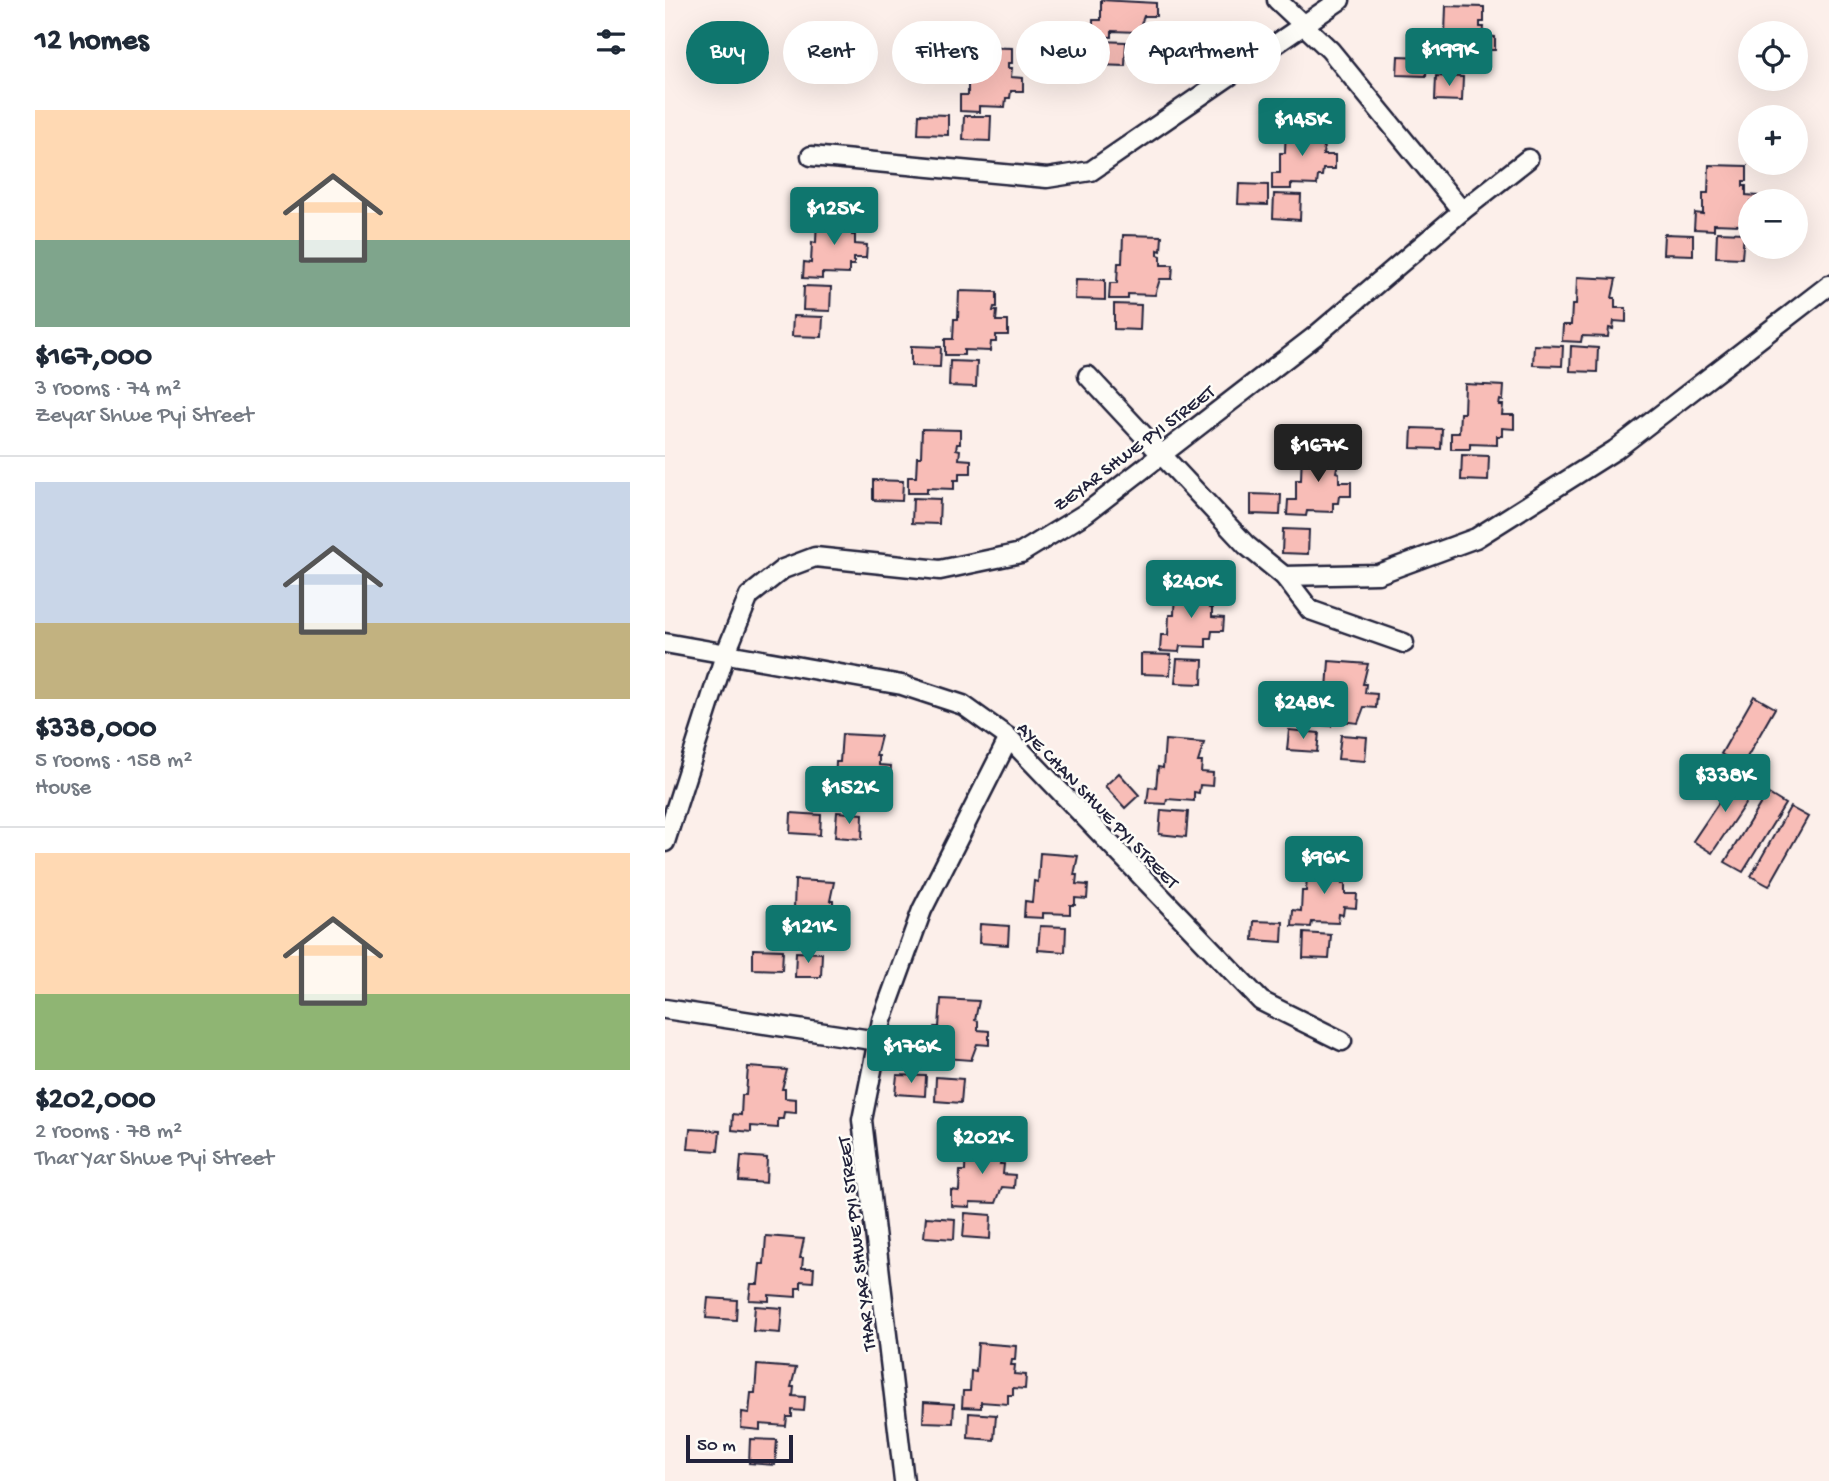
<!DOCTYPE html>
<meta charset="utf-8">
<style>
body{margin:0;font-family:"Gochi Hand",sans-serif;background:#f6f6f7;color:#1f2937;height:100vh;display:flex;flex-direction:column;font-size:26px;white-space:nowrap}
*{box-sizing:border-box;margin:0}
p{font-size:23px;color:#747a83}
.icon{flex:none;width:38px;height:38px;fill:none;stroke:currentColor;stroke-width:2;stroke-linecap:round;stroke-linejoin:round}
.map{position:relative;flex:1;overflow:hidden}
.side{display:flex;flex-direction:column;background:#fff;width:665px}
.side>*{flex:none}
.banner{position:absolute;left:21px;top:21px;width:665px;height:63px;display:flex;gap:14px}
.tools{position:absolute;left:1073px;top:21px;display:grid;gap:14px}
.tools a{display:grid;place-items:center;width:70px;height:70px;border-radius:50%;background:#fff;box-shadow:0 7px 28px #0002;font-size:35px}
.scale{position:absolute;left:21px;bottom:18px;width:107px;box-sizing:border-box;padding-left:7px;border:4px solid #22223b;border-top:0;font-size:19px;line-height:24px;white-space:nowrap;color:#22223b;-webkit-text-stroke:5px #fdfcf7;paint-order:stroke}
.price{position:absolute;translate:-50% -60px;padding:0 16px;border-radius:7px;background:#0f766e;color:#fff;font-size:23px;line-height:46px;filter:drop-shadow(0 2px 4px #0008)}
.price::after{content:'';position:absolute;left:50%;top:42px;width:21px;height:16px;margin-left:-10px;background:inherit;clip-path:polygon(0 0,100% 0,50% 100%)}
.price.current{background:#222;color:#fff}
ul{padding:0;list-style:none}
li{display:grid;align-content:center;gap:14px;height:371px;padding:0 35px}
li+li{border-top:2px solid #e0e1e3}
li span{display:grid;place-items:center;height:217px;border-radius:0px;color:#555}
li>.icon{margin-inline-start:auto}
span .icon{width:126px;height:126px;fill:#fffc;stroke-width:1}
li b{font-size:30px}
h2{display:flex;justify-content:space-between;align-items:center;height:84px;padding:0 35px;font-size:30px}
.tag{padding:0 24px;border-radius:32px;background:#fff;box-shadow:0 7px 28px #0002;font-size:24px;line-height:63px}
.tag.current{background:#0f766e;color:#fff}
main{display:flex;flex:1;min-height:0}
.map>svg:first-child{display:block}
</style>
<main>
<section class="side">
<h2>12 homes<svg class="icon" aria-label="filters" viewBox="0 0 24 24"><path d="M4 7h16M4 17h16"/><circle cx="9" cy="7" r="2"/><circle cx="15" cy="17" r="2"/></svg></h2>
<ul>
<li><span style="background:linear-gradient(#ffd9b3 60%,#7fa58c 0)"><svg class="icon" aria-label="home" viewBox="0 0 24 24"><path d="M3 11l9-7 9 7M6 9v11h12V9"/></svg></span><div><b>$167,000</b><p>3 rooms · 74 m²</p><p>Zeyar Shwe Pyi Street</p></div></li>
<li><span style="background:linear-gradient(#c9d6e8 65%,#c2b280 0)"><svg class="icon" aria-label="home" viewBox="0 0 24 24"><path d="M3 11l9-7 9 7M6 9v11h12V9"/></svg></span><div><b>$338,000</b><p>5 rooms · 158 m²</p><p>House</p></div></li>
<li><span style="background:linear-gradient(#ffd9b3 65%,#8fb573 0)"><svg class="icon" aria-label="home" viewBox="0 0 24 24"><path d="M3 11l9-7 9 7M6 9v11h12V9"/></svg></span><div><b>$202,000</b><p>2 rooms · 78 m²</p><p>Thar Yar Shwe Pyi Street</p></div></li>
</ul>
</section>
<div class="map">
<svg width="1164" height="1481" viewBox="0 0 1164 1481">
<rect width="100%" height="100%" fill="#fcefea"/>
<filter id="ink" filterUnits="userSpaceOnUse"><feTurbulence type="fractalNoise" baseFrequency=".0143" numOctaves="2"/><feDisplacementMap in="SourceGraphic" scale="14" xChannelSelector="R" yChannelSelector="G"/><feConvolveMatrix kernelMatrix="1 2 1 2 8 2 1 2 1" color-interpolation-filters="sRGB"/></filter>
<g filter="url(#ink)">
<g fill="#f8bdb7" stroke="#22223b" stroke-width="2">
<polygon points="436,0 491,3 491,16 479,16 473,32 447,31 447,37 428,36 428,20 436,20"/>
<polygon points="781,6 819,7 819,22 815,22 815,27 819,27 818,36 830,37 830,50 818,50 817,57 813,57 812,66 786,65 786,71 767,70 767,54 775,54 775,34 780,34"/>
<polygon points="391,23 421,24 420,44 391,43"/>
<polygon points="434,41 461,42 460,66 433,65"/>
<polygon points="309,47 347,48 347,63 343,63 343,68 347,68 346,77 358,78 358,91 346,91 345,98 341,98 340,107 314,106 314,112 295,111 295,95 303,95 303,75 308,75"/>
<polygon points="733,56 762,57 761,76 732,75"/>
<polygon points="771,76 798,77 797,101 770,100"/>
<polygon points="254,114 283,115 283,135 253,134"/>
<polygon points="299,116 326,116 325,141 298,140"/>
<polygon points="621,125 659,126 659,141 655,141 655,146 659,146 658,155 670,155 670,169 658,169 657,176 653,176 652,185 626,184 626,189 607,189 607,173 615,173 615,153 620,153"/>
<polygon points="1044,165 1082,166 1082,181 1078,181 1078,186 1081,186 1081,195 1093,196 1093,201 1085,201 1085,209 1081,209 1080,216 1076,216 1075,225 1049,224 1049,230 1029,229 1030,213 1038,214 1038,193 1043,193"/>
<polygon points="574,184 603,185 603,205 573,204"/>
<polygon points="609,194 636,195 635,220 608,218"/>
<polygon points="152,214 191,216 190,230 187,230 187,235 190,235 190,244 202,245 201,258 189,258 189,265 184,265 184,274 157,273 157,279 138,278 139,262 146,263 147,242 151,243"/>
<polygon points="1052,232 1079,233 1077,258 1051,257"/>
<polygon points="999,234 1028,235 1028,255 998,254"/>
<polygon points="458,235 497,236 496,251 493,250 493,255 496,256 496,265 508,265 507,279 495,279 490,295 463,294 463,299 444,299 445,283 452,283 453,263 457,263"/>
<polygon points="912,277 951,279 947,298 950,298 950,308 961,308 961,322 949,321 948,329 944,328 943,337 917,336 916,342 897,341 898,325 906,325 907,305 911,305"/>
<polygon points="411,279 440,280 440,300 410,299"/>
<polygon points="139,286 166,287 165,311 138,310"/>
<polygon points="294,291 332,292 332,307 329,307 328,311 332,311 331,321 343,321 343,335 331,335 331,342 326,342 325,351 299,350 299,355 280,355 280,339 288,339 289,319 293,319"/>
<polygon points="449,304 476,305 475,330 449,329"/>
<polygon points="128,316 158,317 157,337 127,336"/>
<polygon points="869,345 898,346 897,366 868,365"/>
<polygon points="246,346 276,347 275,367 246,366"/>
<polygon points="906,346 933,348 932,372 905,371"/>
<polygon points="285,361 312,362 311,387 284,386"/>
<polygon points="800,384 839,386 838,401 835,400 834,405 838,405 837,415 849,415 849,429 837,428 837,436 832,436 832,445 805,444 805,449 786,449 786,433 794,433 795,413 799,413"/>
<polygon points="747,428 777,429 776,449 746,448"/>
<polygon points="257,429 295,430 295,444 292,444 291,449 295,450 294,459 306,460 306,473 294,473 294,480 289,480 289,489 262,488 262,493 243,493 243,477 251,477 252,457 256,457"/>
<polygon points="637,451 675,453 671,472 674,473 674,482 686,482 686,496 674,496 673,503 668,503 668,512 642,511 641,516 622,515 623,500 631,500 631,480 636,480"/>
<polygon points="797,455 824,456 823,481 796,480"/>
<polygon points="208,480 238,481 237,501 208,500"/>
<polygon points="586,494 616,495 615,515 586,514"/>
<polygon points="248,498 275,499 274,524 247,523"/>
<polygon points="618,529 644,530 643,554 617,553"/>
<polygon points="510,587 548,588 544,608 547,608 547,617 559,618 558,631 547,631 546,638 541,638 541,647 515,646 514,652 495,651 496,635 503,635 504,615 509,615"/>
<polygon points="476,654 506,655 505,675 476,674"/>
<polygon points="512,659 538,660 537,684 510,683"/>
<polygon points="664,661 703,664 698,684 701,684 700,693 712,694 711,708 699,707 693,723 666,720 666,726 647,724 648,708 656,709 657,689 662,689"/>
<polygon points="1089,696 1110,708 1077,766 1056,754"/>
<polygon points="624,730 654,733 652,752 622,750"/>
<polygon points="177,734 216,736 211,756 214,756 214,765 226,766 225,780 213,779 207,795 181,793 180,799 161,798 162,782 170,782 171,762 175,762"/>
<polygon points="676,735 702,737 700,761 673,759"/>
<polygon points="500,740 539,743 533,762 537,762 536,772 548,773 547,786 535,785 534,793 529,792 529,801 502,799 501,804 482,803 484,787 491,788 493,767 498,768"/>
<polygon points="454,773 474,795 460,808 440,786"/>
<polygon points="1073,774 1092,786 1047,853 1028,841"/>
<polygon points="1102,793 1120,804 1078,872 1060,862"/>
<polygon points="1125,807 1143,817 1104,886 1086,876"/>
<polygon points="496,810 523,812 521,837 494,834"/>
<polygon points="172,812 198,814 197,839 170,837"/>
<polygon points="126,813 156,815 155,835 125,833"/>
<polygon points="375,853 413,856 409,875 412,875 411,884 423,885 422,899 410,898 410,905 405,905 405,914 378,913 378,918 359,917 360,901 367,902 369,881 373,882"/>
<polygon points="643,863 682,865 677,884 680,884 680,894 692,894 691,908 679,907 678,915 674,914 673,923 647,922 646,927 627,926 628,910 636,911 637,891 641,891"/>
<polygon points="130,880 169,882 165,901 168,901 168,911 179,911 179,925 167,924 167,932 162,931 162,940 135,939 135,945 116,944 116,928 124,929 125,909 129,909"/>
<polygon points="589,921 618,922 617,942 588,940"/>
<polygon points="315,924 344,926 343,945 314,943"/>
<polygon points="375,926 401,927 400,952 373,950"/>
<polygon points="639,933 666,935 664,959 638,958"/>
<polygon points="88,949 118,950 117,970 88,969"/>
<polygon points="131,952 157,953 156,977 130,977"/>
<polygon points="276,999 314,1001 310,1020 313,1021 313,1030 324,1031 324,1045 312,1044 306,1060 280,1058 279,1064 260,1062 261,1047 269,1047 270,1027 274,1027"/>
<polygon points="83,1067 122,1070 117,1089 120,1089 120,1098 131,1099 131,1113 119,1112 118,1119 113,1119 113,1128 86,1126 86,1132 67,1130 68,1114 76,1115 77,1095 81,1095"/>
<polygon points="232,1075 261,1076 260,1096 230,1094"/>
<polygon points="271,1077 298,1079 296,1103 270,1101"/>
<polygon points="25,1129 55,1131 53,1151 23,1149"/>
<polygon points="301,1143 340,1145 335,1164 339,1164 338,1174 350,1175 349,1188 337,1187 331,1203 305,1202 305,1207 286,1206 286,1190 294,1191 295,1171 300,1171"/>
<polygon points="76,1156 102,1158 101,1183 74,1181"/>
<polygon points="300,1213 326,1215 325,1239 298,1237"/>
<polygon points="261,1217 290,1219 289,1239 259,1237"/>
<polygon points="101,1236 139,1239 135,1258 138,1258 137,1268 149,1268 148,1282 136,1281 136,1288 131,1288 131,1297 104,1295 104,1301 84,1300 86,1284 93,1284 95,1264 99,1264"/>
<polygon points="43,1298 72,1300 71,1320 41,1318"/>
<polygon points="90,1306 117,1308 115,1333 88,1331"/>
<polygon points="313,1343 351,1346 350,1360 347,1360 346,1365 350,1365 349,1374 361,1375 360,1389 348,1388 348,1395 343,1395 343,1404 316,1402 316,1408 297,1407 298,1391 305,1391 306,1371 311,1372"/>
<polygon points="92,1365 131,1368 126,1387 129,1387 128,1396 140,1397 139,1411 127,1410 127,1417 122,1417 121,1426 95,1424 95,1430 76,1428 77,1412 84,1413 86,1393 90,1393"/>
<polygon points="259,1402 289,1404 288,1423 258,1422"/>
<polygon points="304,1413 331,1415 329,1440 303,1438"/>
<polygon points="85,1439 112,1440 110,1465 84,1463"/>
</g>
<g fill="none" stroke-linecap="round" stroke-linejoin="round">
<defs>
<g id="minor">
<polyline points="612,0 665,50 797,211 863,159"/>
<polyline points="146,156 382,178 426,171 675,0"/>
<polyline points="423,376 581,545 619,576 713,574 811,538 950,450 1164,285"/>
<polyline points="619,576 645,610 739,643"/>
<polyline points="0,643 237,685 298,705 344,738 596,1001 677,1041"/>
<polyline points="0,842 60,655 84,596 118,569 150,557 275,570 356,553 421,513 650,336 797,211"/>
<polyline points="0,1009 213,1041"/>
<polyline points="239,1481 197,1120 217,1020 257,910 344,738"/>
</g>
</defs>
<use href="#minor" stroke="#22223b" stroke-width="23"/>
<use href="#minor" stroke="#fdfcf7" stroke-width="18"/>
</g>
</g>
<g text-anchor="middle" stroke-width="5" stroke-linejoin="round" paint-order="stroke">
<g font-size="19" fill="#22223b" stroke="#fdfcf7">
<text transform="translate(468 447) rotate(-37)" y="7">ZEYAR SHWE PYI STREET</text>
<text transform="translate(434 804) rotate(46)" y="7">AYE CHAN SHWE PYI STREET</text>
<text transform="translate(190 1244) rotate(-97)" y="7">THAR YAR SHWE PYI STREET</text>
</g>
</g>
</svg>
<div class="tools">
<a><svg class="icon" aria-label="locate" viewBox="0 0 24 24"><circle cx="12" cy="12" r="6"/><path d="M12 2v4M12 18v4M2 12h4M18 12h4"/></svg></a>
<a>+</a>
<a>−</a>
</div>
<div class="scale">50 m</div>
<b class="price" style="left:784px;top:88px">$199K</b>
<b class="price" style="left:637px;top:158px">$145K</b>
<b class="price" style="left:169px;top:247px">$125K</b>
<b class="price current" style="left:653px;top:484px">$167K</b>
<b class="price" style="left:526px;top:620px">$240K</b>
<b class="price" style="left:638px;top:741px">$248K</b>
<b class="price" style="left:1060px;top:814px">$338K</b>
<b class="price" style="left:184px;top:826px">$152K</b>
<b class="price" style="left:659px;top:896px">$96K</b>
<b class="price" style="left:143px;top:965px">$121K</b>
<b class="price" style="left:246px;top:1085px">$176K</b>
<b class="price" style="left:317px;top:1176px">$202K</b>
<div class="banner">
<a class="tag current">Buy</a>
<a class="tag">Rent</a>
<a class="tag">Filters</a>
<a class="tag">New</a>
<a class="tag">Apartment</a>
</div>
</div>
</main>
